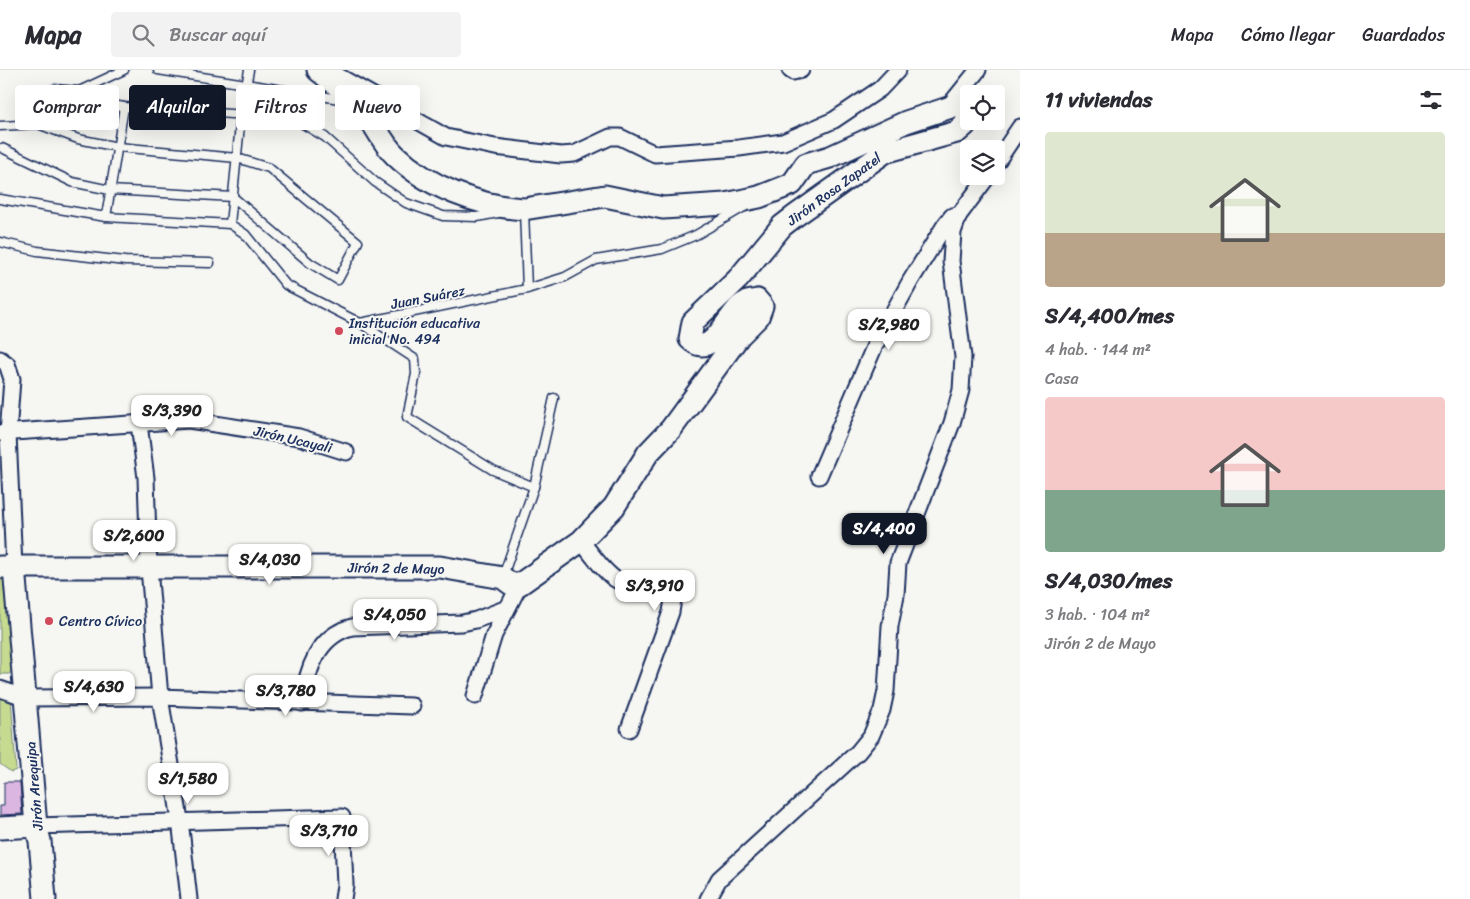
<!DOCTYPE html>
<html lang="es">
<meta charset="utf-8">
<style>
body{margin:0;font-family:Sriracha,sans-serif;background:#f2f2f3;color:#2b2b33;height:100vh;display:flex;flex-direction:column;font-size:19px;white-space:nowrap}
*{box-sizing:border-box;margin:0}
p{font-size:16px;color:#7c7c81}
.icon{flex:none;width:28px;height:28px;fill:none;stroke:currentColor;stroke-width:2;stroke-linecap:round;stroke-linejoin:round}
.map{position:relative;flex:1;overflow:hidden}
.drawer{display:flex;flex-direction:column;background:#fff;width:450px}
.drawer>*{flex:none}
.banner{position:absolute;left:15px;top:15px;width:475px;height:45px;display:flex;gap:10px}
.controls{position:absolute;left:960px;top:15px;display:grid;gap:10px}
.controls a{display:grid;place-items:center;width:45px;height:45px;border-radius:5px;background:#fff;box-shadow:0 5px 20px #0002;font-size:25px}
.price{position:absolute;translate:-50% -42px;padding:0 11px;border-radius:10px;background:#fff;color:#222;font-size:16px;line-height:32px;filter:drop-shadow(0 1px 2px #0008)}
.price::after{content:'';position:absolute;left:50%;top:30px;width:15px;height:11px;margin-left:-8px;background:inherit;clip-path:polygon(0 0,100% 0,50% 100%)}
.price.on{background:#111827;color:#fff}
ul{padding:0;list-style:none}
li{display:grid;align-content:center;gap:10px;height:265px;padding:0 25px}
li span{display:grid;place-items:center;height:155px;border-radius:5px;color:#555}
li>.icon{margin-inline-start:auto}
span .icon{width:90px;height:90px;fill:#fffc;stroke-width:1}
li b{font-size:21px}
h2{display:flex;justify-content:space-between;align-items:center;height:60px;padding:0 25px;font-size:21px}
.pill{padding:0 18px;border-radius:5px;background:#fff;box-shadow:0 5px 20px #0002;font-size:18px;line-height:45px}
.pill.on{background:#111827;color:#fff}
header{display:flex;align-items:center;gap:30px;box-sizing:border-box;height:70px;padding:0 25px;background:#fff;border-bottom:1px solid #e1e1e2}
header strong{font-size:24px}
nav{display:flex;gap:28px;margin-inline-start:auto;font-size:18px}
.search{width:350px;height:45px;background:#f2f2f3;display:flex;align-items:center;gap:12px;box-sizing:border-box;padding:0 18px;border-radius:5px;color:#7c7c81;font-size:19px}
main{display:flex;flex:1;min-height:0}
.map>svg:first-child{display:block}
</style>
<header>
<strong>Mapa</strong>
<div class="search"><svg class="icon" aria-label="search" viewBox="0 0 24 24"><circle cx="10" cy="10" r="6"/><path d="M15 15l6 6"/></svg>Buscar aquí</div>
<nav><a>Mapa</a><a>Cómo llegar</a><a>Guardados</a></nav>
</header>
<main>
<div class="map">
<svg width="1020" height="829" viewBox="0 0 1020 829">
<defs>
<filter id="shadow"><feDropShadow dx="5.5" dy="3" stdDeviation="1" flood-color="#0004"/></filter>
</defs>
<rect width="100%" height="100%" fill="#f6f6f2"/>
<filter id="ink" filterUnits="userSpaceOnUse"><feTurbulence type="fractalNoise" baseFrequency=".02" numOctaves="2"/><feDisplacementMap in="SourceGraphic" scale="10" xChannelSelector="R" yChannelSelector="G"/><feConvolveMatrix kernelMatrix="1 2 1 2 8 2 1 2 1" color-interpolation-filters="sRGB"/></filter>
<g filter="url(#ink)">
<g fill="#c7db90" stroke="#718577">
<polygon points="0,506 3,506 10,518 15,596 9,604 0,604"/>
<polygon points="0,628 11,628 16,700 11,702 0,694"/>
</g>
<polygon fill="#dab6e0" stroke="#1b2f5e" filter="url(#shadow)" points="4,712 20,712 22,744 0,745 0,736 4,736"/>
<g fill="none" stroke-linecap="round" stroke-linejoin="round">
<defs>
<g id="lane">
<polyline points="158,0 346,30"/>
<polyline points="79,21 107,34 124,37 293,48 325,67 375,112 406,133 443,146 477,147 498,143"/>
<polyline points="38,54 44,23 55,19 79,21 124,0"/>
<polyline points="0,56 38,54 78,69 118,77 237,88 269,98 358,172 338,210 310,193 233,127 110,120 72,112 2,78"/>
<polyline points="0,129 106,147 230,154 245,164 286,215 360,253 415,289 416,304 407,347 493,400 534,417"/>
<polyline points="524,141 527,219"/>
<polyline points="106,147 124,37"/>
<polyline points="230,154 241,45 249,0"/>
<polyline points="0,172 37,181 125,191 210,193"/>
<polyline points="360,253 527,219 565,207 596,190 662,179 696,165 744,137"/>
<polyline points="503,506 534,417 554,328"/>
</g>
<g id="street">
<polyline points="790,0 793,2 801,0"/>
<polyline points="333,3 446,67 495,77 561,85 574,84 610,67 620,67 655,84 739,78 783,72 834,50 880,19 898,0"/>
<polyline points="949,36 978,0"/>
<polyline points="996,93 1020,57"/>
<polyline points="0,289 7,294 12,309 8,364 14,497"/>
<polyline points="139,354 146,408 149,498 160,627 180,750 189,829"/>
<polyline points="0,363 189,350 299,367 346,382"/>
<polyline points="819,406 875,275 911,210 945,155 952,146 958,145"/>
<path d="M 581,471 C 591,483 602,500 615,509 C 633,521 661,510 674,523 L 671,542 L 629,659"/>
<polyline points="0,619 27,628 160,627 412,636"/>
<polyline points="475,626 494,565 520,514"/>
<path d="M 302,633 C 307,601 317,566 352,557 L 462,553 L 476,550 L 507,538"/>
<polyline points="36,756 342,747 345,815 343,829"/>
<polyline points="708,829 719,809 858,682 871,666 882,640 886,621 890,556 896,525 898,493 952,353 961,320 963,287 951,191 953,162 959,145 988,106"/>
</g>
<g id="secondary">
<path d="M 0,497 L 440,497 L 503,508 L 511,514 L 520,514 L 581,471 L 614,437 L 648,383 L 671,359 L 739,266 L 758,247 L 762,236 L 757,230 C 754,231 748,231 745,233 C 727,242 713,292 690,269 L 693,252 L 738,209 L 782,156 L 795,146 L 885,82 L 957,62 L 965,55 L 968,45 L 965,38 L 957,35 L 906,52 L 830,87 L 806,94 L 792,114 L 759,127 L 725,134 L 663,138 L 605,126 L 524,139 C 478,136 428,117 395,85 C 382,73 375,54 364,41 C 351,25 334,13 318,0"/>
<polyline points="14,497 36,756 40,771 45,829"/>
<polyline points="0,758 36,756"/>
</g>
</defs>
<use href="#lane" stroke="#1b2f5e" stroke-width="11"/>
<use href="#street" stroke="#1b2f5e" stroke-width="19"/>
<use href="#secondary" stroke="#1b2f5e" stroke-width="25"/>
<use href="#lane" stroke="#f6f6f2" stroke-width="8"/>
<use href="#street" stroke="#f6f6f2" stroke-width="15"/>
<use href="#secondary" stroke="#f6f6f2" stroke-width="21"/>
</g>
</g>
<g fill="#d1495b" stroke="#f6f6f2" stroke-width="2">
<circle cx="339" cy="261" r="5"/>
<circle cx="49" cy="551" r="5"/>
</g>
<g text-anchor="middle" stroke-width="4" stroke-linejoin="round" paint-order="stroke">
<g font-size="14" fill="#1b2f5e" stroke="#f6f6f2">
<text transform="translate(834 119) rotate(-36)" y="5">Jirón Rosa Zapatel</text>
<text transform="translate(428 227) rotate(-11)" y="5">Juan Suárez</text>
<text transform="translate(293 369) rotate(13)" y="5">Jirón Ucayali</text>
<text transform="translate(396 498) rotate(1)" y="5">Jirón 2 de Mayo</text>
<text transform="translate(34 716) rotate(-95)" y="5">Jirón Arequipa</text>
</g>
<g font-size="14" fill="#1b2f5e" stroke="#f6f6f2" text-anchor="start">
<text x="349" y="258">Institución educativa<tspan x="349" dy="16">inicial No. 494</tspan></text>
<text x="59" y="556">Centro Cívico</text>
</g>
</g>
</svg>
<div class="controls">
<a><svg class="icon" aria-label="locate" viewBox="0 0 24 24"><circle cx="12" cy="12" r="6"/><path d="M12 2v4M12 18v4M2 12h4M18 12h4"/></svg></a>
<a><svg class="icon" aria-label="layers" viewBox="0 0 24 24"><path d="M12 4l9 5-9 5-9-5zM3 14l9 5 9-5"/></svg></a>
</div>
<b class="price" style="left:889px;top:281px">S/2,980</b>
<b class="price" style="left:172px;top:367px">S/3,390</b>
<b class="price on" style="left:884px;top:485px">S/4,400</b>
<b class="price" style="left:134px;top:492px">S/2,600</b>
<b class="price" style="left:270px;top:516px">S/4,030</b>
<b class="price" style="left:655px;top:542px">S/3,910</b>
<b class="price" style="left:395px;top:571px">S/4,050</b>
<b class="price" style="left:94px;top:643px">S/4,630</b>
<b class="price" style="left:286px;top:647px">S/3,780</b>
<b class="price" style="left:188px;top:735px">S/1,580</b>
<b class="price" style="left:329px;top:787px">S/3,710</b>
<div class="banner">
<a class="pill">Comprar</a>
<a class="pill on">Alquilar</a>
<a class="pill">Filtros</a>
<a class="pill">Nuevo</a>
</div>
</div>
<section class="drawer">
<h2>11 viviendas<svg class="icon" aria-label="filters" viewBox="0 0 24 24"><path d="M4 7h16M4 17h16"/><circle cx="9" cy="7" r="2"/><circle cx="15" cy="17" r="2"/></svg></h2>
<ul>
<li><span style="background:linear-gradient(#dfe7d0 65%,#b9a48a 0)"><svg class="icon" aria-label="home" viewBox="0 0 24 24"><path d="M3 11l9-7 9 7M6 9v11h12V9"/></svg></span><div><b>S/4,400/mes</b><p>4 hab. · 144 m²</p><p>Casa</p></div></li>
<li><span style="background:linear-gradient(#f6c9c9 60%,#7fa58c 0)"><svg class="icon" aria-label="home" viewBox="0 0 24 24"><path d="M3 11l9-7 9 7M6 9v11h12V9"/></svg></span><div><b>S/4,030/mes</b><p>3 hab. · 104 m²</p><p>Jirón 2 de Mayo</p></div></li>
</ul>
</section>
</main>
